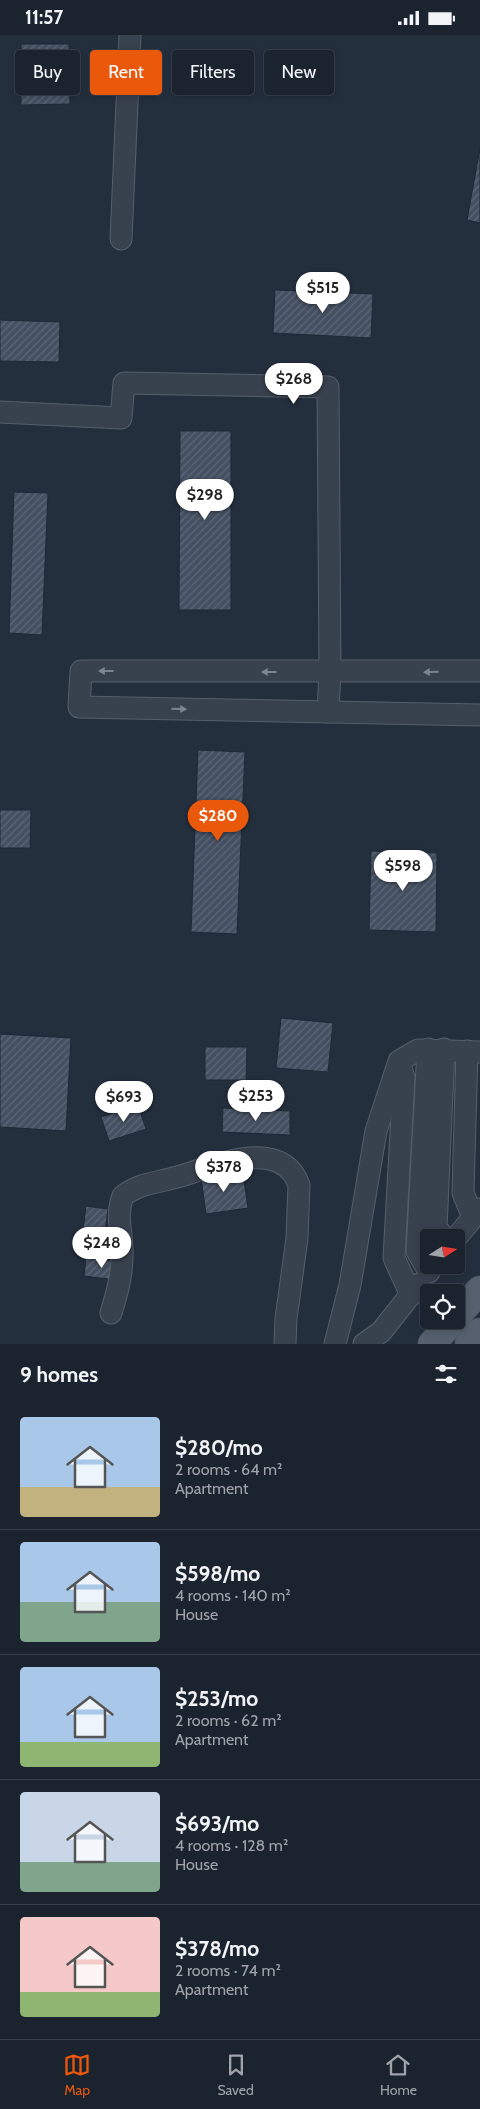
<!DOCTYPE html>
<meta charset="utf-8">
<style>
body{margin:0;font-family:Cabin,sans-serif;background:#242b36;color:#f1f3f6;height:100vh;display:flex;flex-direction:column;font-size:19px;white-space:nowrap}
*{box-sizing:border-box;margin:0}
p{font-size:16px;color:#a0a4aa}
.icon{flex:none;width:28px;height:28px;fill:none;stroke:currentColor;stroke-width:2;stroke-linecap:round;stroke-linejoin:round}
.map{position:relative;height:1309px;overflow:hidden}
.sheet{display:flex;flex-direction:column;background:#1b232e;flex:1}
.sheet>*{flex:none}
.banner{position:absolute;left:15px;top:15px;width:450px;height:45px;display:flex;gap:10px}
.needle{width:32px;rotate:78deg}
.fabs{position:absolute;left:420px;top:1194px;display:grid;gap:10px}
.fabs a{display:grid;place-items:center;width:45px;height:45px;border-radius:5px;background:#1b232e;box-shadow:0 2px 8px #0003,0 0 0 1px #39404a;font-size:25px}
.price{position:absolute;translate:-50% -42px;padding:0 11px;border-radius:18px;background:#fff;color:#222;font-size:16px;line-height:32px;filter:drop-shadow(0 1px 2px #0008)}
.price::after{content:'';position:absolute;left:50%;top:30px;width:15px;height:11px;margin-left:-8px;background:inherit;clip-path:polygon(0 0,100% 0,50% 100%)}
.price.selected{background:#ea580c;color:#fff}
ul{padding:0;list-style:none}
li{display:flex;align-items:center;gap:15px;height:125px;padding:0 20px}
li+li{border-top:1px solid #39404a}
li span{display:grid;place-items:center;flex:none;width:140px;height:100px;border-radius:5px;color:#555}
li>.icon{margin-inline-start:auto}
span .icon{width:60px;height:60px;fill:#fffc;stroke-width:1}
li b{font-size:21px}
h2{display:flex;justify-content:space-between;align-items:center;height:60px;padding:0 20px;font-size:21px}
.pill{padding:0 18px;border-radius:5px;background:#1b232e;box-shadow:0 2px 8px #0003,0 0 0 1px #39404a;font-size:18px;line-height:45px}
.pill.selected{background:#ea580c;color:#fff}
.status{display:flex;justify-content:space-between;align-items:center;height:35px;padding:0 25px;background:#1b232e;direction:ltr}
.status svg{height:14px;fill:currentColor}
.tab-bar{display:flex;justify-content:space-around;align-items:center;height:70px;border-top:1px solid #39404a;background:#1b232e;font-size:14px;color:#a0a4aa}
.tab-bar a{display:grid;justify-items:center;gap:2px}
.tab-bar .selected{color:#ea580c}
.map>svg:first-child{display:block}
</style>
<div class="status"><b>11:57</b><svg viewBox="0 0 49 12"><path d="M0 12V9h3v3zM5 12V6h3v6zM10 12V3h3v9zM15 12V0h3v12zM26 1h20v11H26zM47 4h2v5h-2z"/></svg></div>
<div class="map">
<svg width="480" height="1309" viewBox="0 0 480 1309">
<defs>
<pattern id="building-hatch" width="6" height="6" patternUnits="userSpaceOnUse" patternTransform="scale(1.25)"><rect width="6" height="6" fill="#455162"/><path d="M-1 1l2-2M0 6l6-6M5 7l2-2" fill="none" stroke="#5d6877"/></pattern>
</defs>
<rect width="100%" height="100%" fill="#242f3e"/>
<g fill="url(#building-hatch)" stroke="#1f2835">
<polygon points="21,9 69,9 70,69 21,70"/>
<polygon points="480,113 480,188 467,185"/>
<polygon points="275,255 373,259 371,303 273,298"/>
<polygon points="0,285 60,287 59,327 0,326"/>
<polygon points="180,396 231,396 231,575 179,575"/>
<polygon points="14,457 48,458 42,600 9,598"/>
<polygon points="198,715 245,717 237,899 191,897"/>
<polygon points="0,775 31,775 30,813 0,813"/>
<polygon points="371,816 437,818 436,897 369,895"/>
<polygon points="281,983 333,988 328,1037 276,1033"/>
<polygon points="0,999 71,1003 66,1096 0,1092"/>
<polygon points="205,1012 247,1012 246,1045 205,1045"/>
<polygon points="138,1070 146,1094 109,1106 101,1082"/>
<polygon points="223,1073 290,1076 290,1100 222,1097"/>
<polygon points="243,1138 248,1173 206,1179 201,1143"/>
<polygon points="86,1171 108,1174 103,1214 81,1211"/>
<polygon points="86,1223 119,1227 117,1245 84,1241"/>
</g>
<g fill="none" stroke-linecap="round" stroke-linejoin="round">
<defs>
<g id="minor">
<polyline points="121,204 130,0"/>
<polyline points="0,377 121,383 124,348 328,352 330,637 328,677"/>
<polyline points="480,636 81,636 79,672 480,680"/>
<polyline points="428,1014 417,1216 429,1237"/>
<polyline points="467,1016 463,1158 473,1182"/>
<polyline points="401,1033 404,1043 394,1223 411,1260"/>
<polyline points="444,1202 436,1193 444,1014"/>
<polyline points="456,1203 480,1174"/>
<path d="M 111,1278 C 118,1255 123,1237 122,1212 C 121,1194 116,1178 123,1161 C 139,1148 161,1147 181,1141 C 214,1131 281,1101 299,1150 L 297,1203 L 286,1284 L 285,1309"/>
<polyline points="335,1309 350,1250 376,1096 399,1026 418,1015 480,1017"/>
<polyline points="364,1309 381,1297 419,1249"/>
</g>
<g id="major">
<polyline points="456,1282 480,1255"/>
<polyline points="432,1309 453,1285"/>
<polyline points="469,1309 480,1297"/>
</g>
</defs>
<use href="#minor" stroke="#565f6c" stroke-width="23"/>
<use href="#major" stroke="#414a57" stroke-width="29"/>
<use href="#minor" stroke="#38414e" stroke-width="21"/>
<use href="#major" stroke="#56606e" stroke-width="28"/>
</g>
<defs><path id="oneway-solid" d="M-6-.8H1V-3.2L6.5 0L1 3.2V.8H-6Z" transform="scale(1.25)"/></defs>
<g fill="#7c8592">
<use href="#oneway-solid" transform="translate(106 636) rotate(-180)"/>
<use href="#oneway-solid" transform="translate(269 637) rotate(-180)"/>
<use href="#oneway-solid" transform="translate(431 637) rotate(179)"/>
<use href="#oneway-solid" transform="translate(179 674) rotate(1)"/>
</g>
</svg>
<div class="fabs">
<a><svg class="needle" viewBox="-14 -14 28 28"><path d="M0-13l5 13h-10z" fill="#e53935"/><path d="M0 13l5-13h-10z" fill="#a0a4aa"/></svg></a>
<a><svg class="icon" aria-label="locate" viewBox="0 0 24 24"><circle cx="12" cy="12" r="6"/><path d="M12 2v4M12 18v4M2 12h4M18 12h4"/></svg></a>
</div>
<b class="price" style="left:323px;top:279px">$515</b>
<b class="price" style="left:294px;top:370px">$268</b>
<b class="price" style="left:205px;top:486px">$298</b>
<b class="price selected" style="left:218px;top:807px">$280</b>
<b class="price" style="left:403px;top:857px">$598</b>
<b class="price" style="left:256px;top:1087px">$253</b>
<b class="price" style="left:124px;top:1088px">$693</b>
<b class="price" style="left:224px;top:1158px">$378</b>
<b class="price" style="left:102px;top:1234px">$248</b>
<div class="banner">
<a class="pill">Buy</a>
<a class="pill selected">Rent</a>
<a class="pill">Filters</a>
<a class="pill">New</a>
</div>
</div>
<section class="sheet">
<h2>9 homes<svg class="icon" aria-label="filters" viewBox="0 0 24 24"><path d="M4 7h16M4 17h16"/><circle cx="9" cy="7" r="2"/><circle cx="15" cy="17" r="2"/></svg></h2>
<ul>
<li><span style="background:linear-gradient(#a9c7e8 70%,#c2b280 0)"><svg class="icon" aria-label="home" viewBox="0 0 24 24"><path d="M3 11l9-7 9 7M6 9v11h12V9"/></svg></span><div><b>$280/mo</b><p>2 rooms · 64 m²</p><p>Apartment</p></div></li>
<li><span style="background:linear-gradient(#a9c7e8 60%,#7fa58c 0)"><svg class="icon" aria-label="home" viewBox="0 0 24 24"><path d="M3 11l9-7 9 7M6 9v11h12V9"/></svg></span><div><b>$598/mo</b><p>4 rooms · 140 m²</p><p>House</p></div></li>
<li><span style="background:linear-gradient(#a9c7e8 75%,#8fb573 0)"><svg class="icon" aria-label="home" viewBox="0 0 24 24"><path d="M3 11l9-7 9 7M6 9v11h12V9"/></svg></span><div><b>$253/mo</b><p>2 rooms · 62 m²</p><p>Apartment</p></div></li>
<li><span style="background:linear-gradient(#c9d6e8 70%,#7fa58c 0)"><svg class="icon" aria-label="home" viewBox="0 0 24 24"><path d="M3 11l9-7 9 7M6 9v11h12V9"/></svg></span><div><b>$693/mo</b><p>4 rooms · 128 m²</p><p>House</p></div></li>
<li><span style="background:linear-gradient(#f6c9c9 75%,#8fb573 0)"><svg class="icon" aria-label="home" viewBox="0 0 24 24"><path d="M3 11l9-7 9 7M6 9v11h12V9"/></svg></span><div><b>$378/mo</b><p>2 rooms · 74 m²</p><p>Apartment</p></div></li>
</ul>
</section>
<nav class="tab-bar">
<a class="selected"><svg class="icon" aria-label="map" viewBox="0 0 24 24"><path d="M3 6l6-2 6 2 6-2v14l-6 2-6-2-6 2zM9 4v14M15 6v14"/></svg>Map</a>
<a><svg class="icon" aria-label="saved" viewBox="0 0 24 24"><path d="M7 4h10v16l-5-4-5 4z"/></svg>Saved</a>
<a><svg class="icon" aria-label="home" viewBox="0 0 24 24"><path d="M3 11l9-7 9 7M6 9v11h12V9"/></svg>Home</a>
</nav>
